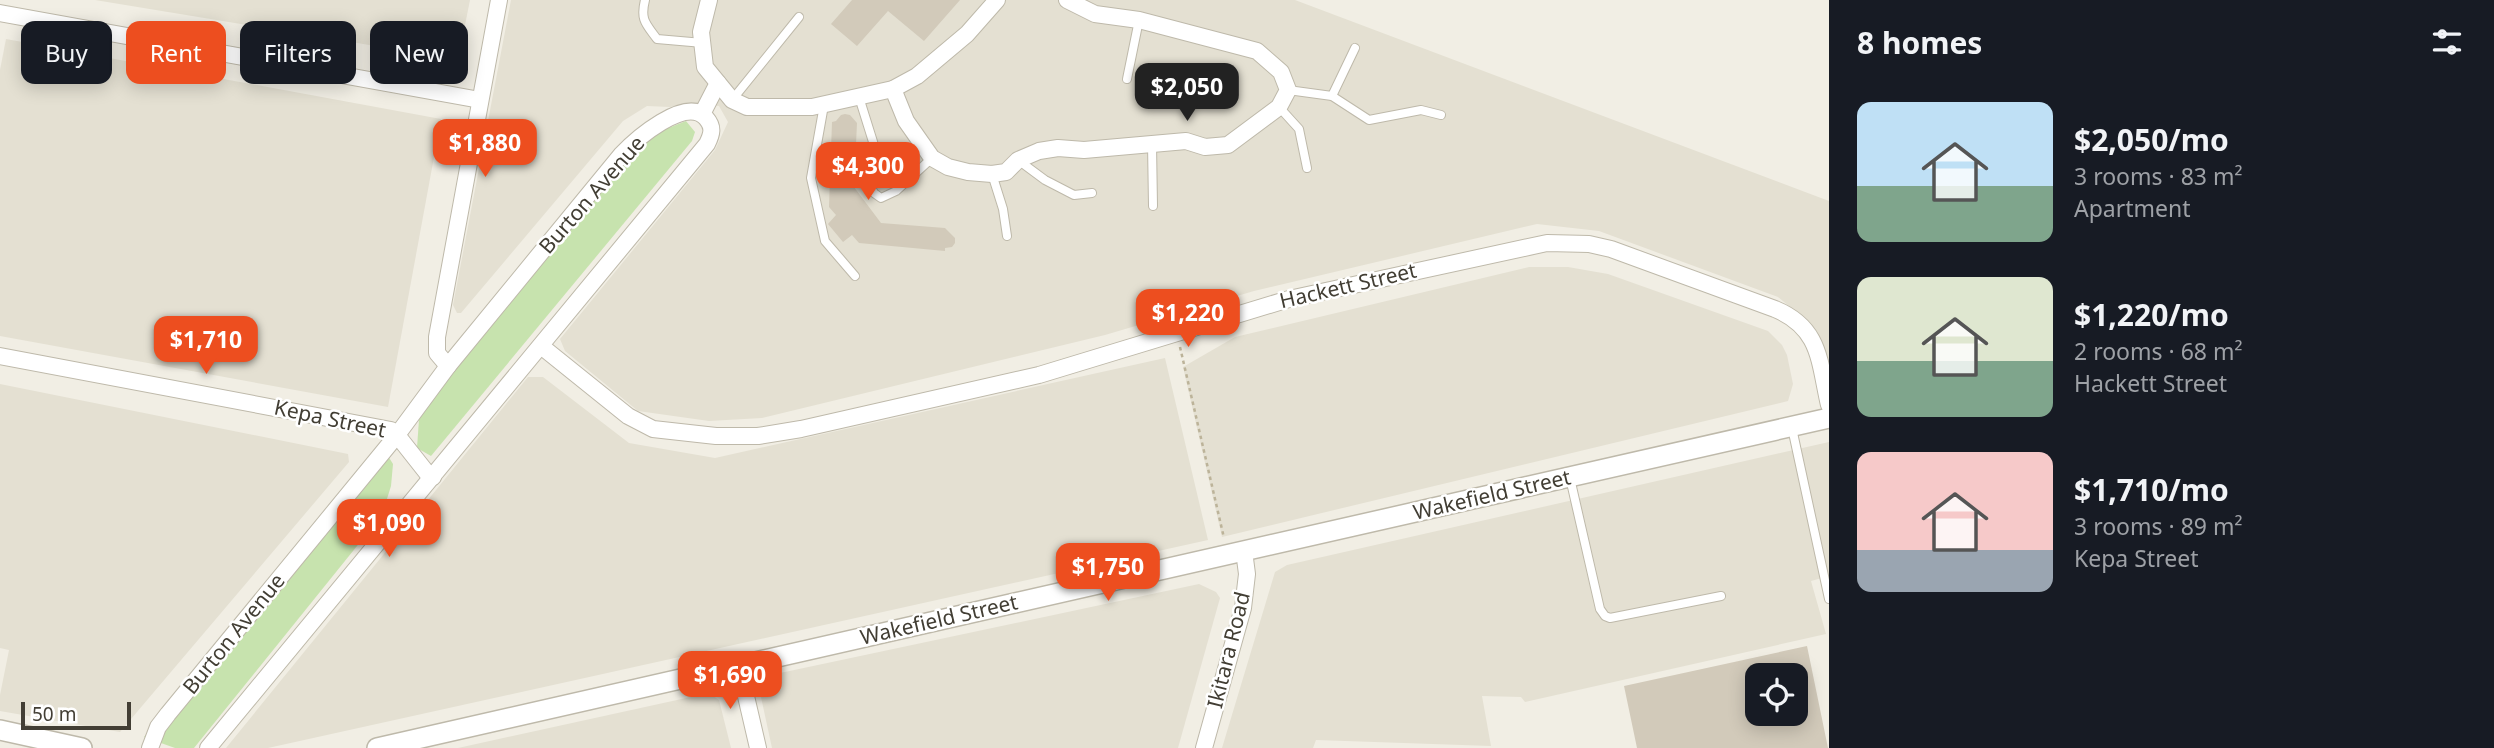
<!DOCTYPE html>
<meta charset="utf-8">
<style>
body{margin:0;font-family:"Noto Sans",sans-serif;background:#242831;color:#f1f3f6;height:100vh;display:flex;flex-direction:column;font-size:26px;white-space:nowrap}
*{box-sizing:border-box;margin:0}
p{font-size:23px;color:#9ea1a6}
.icon{flex:none;width:38px;height:38px;fill:none;stroke:currentColor;stroke-width:2;stroke-linecap:round;stroke-linejoin:round}
.map{position:relative;flex:1;overflow:hidden}
.sheet{display:flex;flex-direction:column;background:#171b24;width:665px}
.sheet>*{flex:none}
.banner{position:absolute;left:21px;top:21px;width:665px;height:63px;display:flex;gap:14px}
.tools{position:absolute;left:1745px;top:663px;display:grid;gap:14px}
.tools a{display:grid;place-items:center;width:63px;height:63px;border-radius:14px;background:#171b24;box-shadow:0 4px 18px #0003;font-size:35px}
.scale{position:absolute;left:21px;bottom:18px;width:110px;box-sizing:border-box;padding-left:7px;border:4px solid #423e34;border-top:0;font-size:19px;line-height:24px;white-space:nowrap;color:#423e34;-webkit-text-stroke:5px #fff;paint-order:stroke}
.price{position:absolute;translate:-50% -60px;padding:0 16px;border-radius:14px;background:#ed4e1f;color:#fff;font-size:23px;line-height:46px;filter:drop-shadow(0 2px 4px #0008)}
.price::after{content:'';position:absolute;left:50%;top:42px;width:21px;height:16px;margin-left:-10px;background:inherit;clip-path:polygon(0 0,100% 0,50% 100%)}
.price.active{background:#222;color:#fff}
ul{padding:0;list-style:none}
li{display:flex;align-items:center;gap:21px;height:175px;padding:0 28px}
li span{display:grid;place-items:center;flex:none;width:196px;height:140px;border-radius:14px;color:#555}
li>.icon{margin-inline-start:auto}
span .icon{width:84px;height:84px;fill:#fffc;stroke-width:1}
li b{font-size:30px}
h2{display:flex;justify-content:space-between;align-items:center;height:84px;padding:0 28px;font-size:30px}
.chip{padding:0 24px;border-radius:14px;background:#171b24;box-shadow:0 4px 18px #0003;font-size:24px;line-height:63px}
.chip.active{background:#ed4e1f;color:#fff}
main{display:flex;flex:1;min-height:0}
.map>svg:first-child{display:block}
</style>
<main>
<div class="map">
<svg width="1829" height="748" viewBox="0 0 1829 748">
<rect width="100%" height="100%" fill="#f1eee4"/>
<g fill="#e4e0d2">
<polygon points="95,0 470,0 459,55 442,57"/>
<polygon points="511,0 1295,0 1829,201 1829,367 1806,320 1778,297 1599,231 1537,224 1254,291 1105,335 762,418 709,421 638,411 565,351 560,339 715,150 728,122 719,106 688,103 670,107 647,106 623,121 461,313 457,313 453,305"/>
<polygon points="6,39 441,119 388,407 0,336 0,70"/>
<polygon points="1529,267 1568,267 1608,274 1768,331 1782,345 1787,355 1793,384 1788,401 1222,537 1183,367 1235,337"/>
<polygon points="1165,358 1208,540 268,748 226,748 528,377 543,377 629,443 715,458"/>
<polygon points="0,384 348,454 349,462 120,732 0,711 0,695 9,650 0,648"/>
<polygon points="1829,442 1829,576 1811,581 1826,634 1525,702 1521,697 1482,696 1491,746 1316,740 1313,748 1222,748 1275,572 1287,565"/>
<polygon points="1199,584 1216,592 1220,598 1178,748 772,748 759,688 766,676"/>
<polygon points="709,693 719,700 731,748 458,748"/>
</g>
<g fill="#c7e3ae">
<polygon points="686,121 695,132 692,141 431,456 417,448 420,405 619,155 661,131"/>
<polygon points="388,456 393,464 391,486 382,515 194,748 175,748 144,737 381,457"/>
</g>
<g fill="#d2caba" fill-rule="evenodd">
<polygon points="852,0 960,0 924,41 888,11 857,46 831,24"/>
<polygon points="845,114 850,115 857,123 854,187 881,223 945,228 955,238 955,243 952,247 945,248 945,251 859,243 852,235 843,242 828,224 836,215 829,207 832,122 836,121 841,115"/>
<path d="M 1807,646 L 1828,748 L 1637,748 L 1624,686 ZM 1757,676 L 1796,676 L 1796,714 L 1757,714 Z"/>
</g>
<g fill="none" stroke-linecap="round" stroke-linejoin="round">
<defs>
<g id="service">
<path d="M 645,0 C 640,20 646,24 657,39 L 703,43"/>
<polyline points="1127,79 1139,20"/>
<polyline points="1288,90 1332,96 1369,120 1421,110 1441,115"/>
<polyline points="1332,96 1355,48"/>
<polyline points="859,97 874,145 866,178 874,193 881,198 896,191 932,158"/>
<polyline points="732,100 799,17"/>
<polyline points="824,105 811,178 825,241 855,276"/>
<polyline points="1279,107 1299,129 1307,168"/>
<polyline points="1152,144 1153,206"/>
<polyline points="1018,160 1045,180 1074,195 1092,193"/>
<polyline points="992,174 1003,209 1007,236"/>
<polyline points="1792,428 1829,599"/>
<polyline points="1570,478 1600,609 1605,616 1610,618 1721,596"/>
</g>
<g id="minor">
<polyline points="709,0 701,32 705,67 732,100 747,107 812,107 893,89 917,76 967,34 997,0"/>
<polyline points="0,13 480,100"/>
<polyline points="893,89 906,121 932,158 948,167 968,172 992,174 1006,172 1018,160 1039,151 1058,148 1084,150 1186,141 1205,147 1228,145 1279,107 1288,90 1281,72 1257,51 1139,20 1095,14 1067,0"/>
<polyline points="702,114 718,83"/>
<path d="M 541,346 L 628,416 L 653,429 L 716,436 L 758,436 L 801,429 L 1039,375 L 1289,299 L 1547,243 L 1589,244 L 1611,249 L 1775,309 C 1821,328 1819,362 1829,405"/>
<polyline points="0,356 391,430 397,435 427,473 433,477"/>
<polyline points="448,366 437,353 437,337 499,0"/>
<polyline points="739,666 758,748"/>
<path d="M 150,748 L 158,727 L 168,714 L 397,435 L 448,366 L 621,155 C 635,140 686,95 706,118 C 714,127 712,134 707,144 L 208,748"/>
<polyline points="1204,748 1243,608 1247,574 1244,551"/>
</g>
<g id="tertiary">
<polyline points="0,730 82,748"/>
<polyline points="377,748 1829,418"/>
</g>
</defs>
<use href="#service" stroke="#beb9aa" stroke-width="10"/>
<use href="#minor" stroke="#beb9aa" stroke-width="18"/>
<use href="#tertiary" stroke="#beb9aa" stroke-width="22"/>
<polyline stroke="#bcb399" stroke-width="2.5" stroke-dasharray="3.5 3.5" stroke-linecap="butt" points="1180,347 1224,538"/>
<use href="#service" stroke="#fff" stroke-width="8"/>
<use href="#minor" stroke="#fff" stroke-width="16"/>
<use href="#tertiary" stroke="#fff" stroke-width="19"/>
</g>
<g text-anchor="middle" stroke-width="5" stroke-linejoin="round" paint-order="stroke">
<g font-size="21" fill="#423e34" stroke="#fff">
<text transform="translate(592 195) rotate(-49)" y="7">Burton Avenue</text>
<text transform="translate(1348 286) rotate(-13)" y="7">Hackett Street</text>
<text transform="translate(330 419) rotate(12)" y="7">Kepa Street</text>
<text transform="translate(1492 495) rotate(-13)" y="7">Wakefield Street</text>
<text transform="translate(939 620) rotate(-13)" y="7">Wakefield Street</text>
<text transform="translate(234 634) rotate(-51)" y="7">Burton Avenue</text>
<text transform="translate(1229 650) rotate(-76)" y="7">Ikitara Road</text>
</g>
</g>
</svg>
<div class="tools">
<a><svg class="icon" aria-label="locate" viewBox="0 0 24 24"><circle cx="12" cy="12" r="6"/><path d="M12 2v4M12 18v4M2 12h4M18 12h4"/></svg></a>
</div>
<div class="scale">50 m</div>
<b class="price active" style="left:1187px;top:123px">$2,050</b>
<b class="price" style="left:485px;top:179px">$1,880</b>
<b class="price" style="left:868px;top:202px">$4,300</b>
<b class="price" style="left:1188px;top:349px">$1,220</b>
<b class="price" style="left:206px;top:376px">$1,710</b>
<b class="price" style="left:389px;top:559px">$1,090</b>
<b class="price" style="left:1108px;top:603px">$1,750</b>
<b class="price" style="left:730px;top:711px">$1,690</b>
<div class="banner">
<a class="chip">Buy</a>
<a class="chip active">Rent</a>
<a class="chip">Filters</a>
<a class="chip">New</a>
</div>
</div>
<section class="sheet">
<h2>8 homes<svg class="icon" aria-label="filters" viewBox="0 0 24 24"><path d="M4 7h16M4 17h16"/><circle cx="9" cy="7" r="2"/><circle cx="15" cy="17" r="2"/></svg></h2>
<ul>
<li><span style="background:linear-gradient(#bfe0f5 60%,#7fa58c 0)"><svg class="icon" aria-label="home" viewBox="0 0 24 24"><path d="M3 11l9-7 9 7M6 9v11h12V9"/></svg></span><div><b>$2,050/mo</b><p>3 rooms · 83 m²</p><p>Apartment</p></div></li>
<li><span style="background:linear-gradient(#dfe7d0 60%,#7fa58c 0)"><svg class="icon" aria-label="home" viewBox="0 0 24 24"><path d="M3 11l9-7 9 7M6 9v11h12V9"/></svg></span><div><b>$1,220/mo</b><p>2 rooms · 68 m²</p><p>Hackett Street</p></div></li>
<li><span style="background:linear-gradient(#f6c9c9 70%,#9aa5b1 0)"><svg class="icon" aria-label="home" viewBox="0 0 24 24"><path d="M3 11l9-7 9 7M6 9v11h12V9"/></svg></span><div><b>$1,710/mo</b><p>3 rooms · 89 m²</p><p>Kepa Street</p></div></li>
</ul>
</section>
</main>
